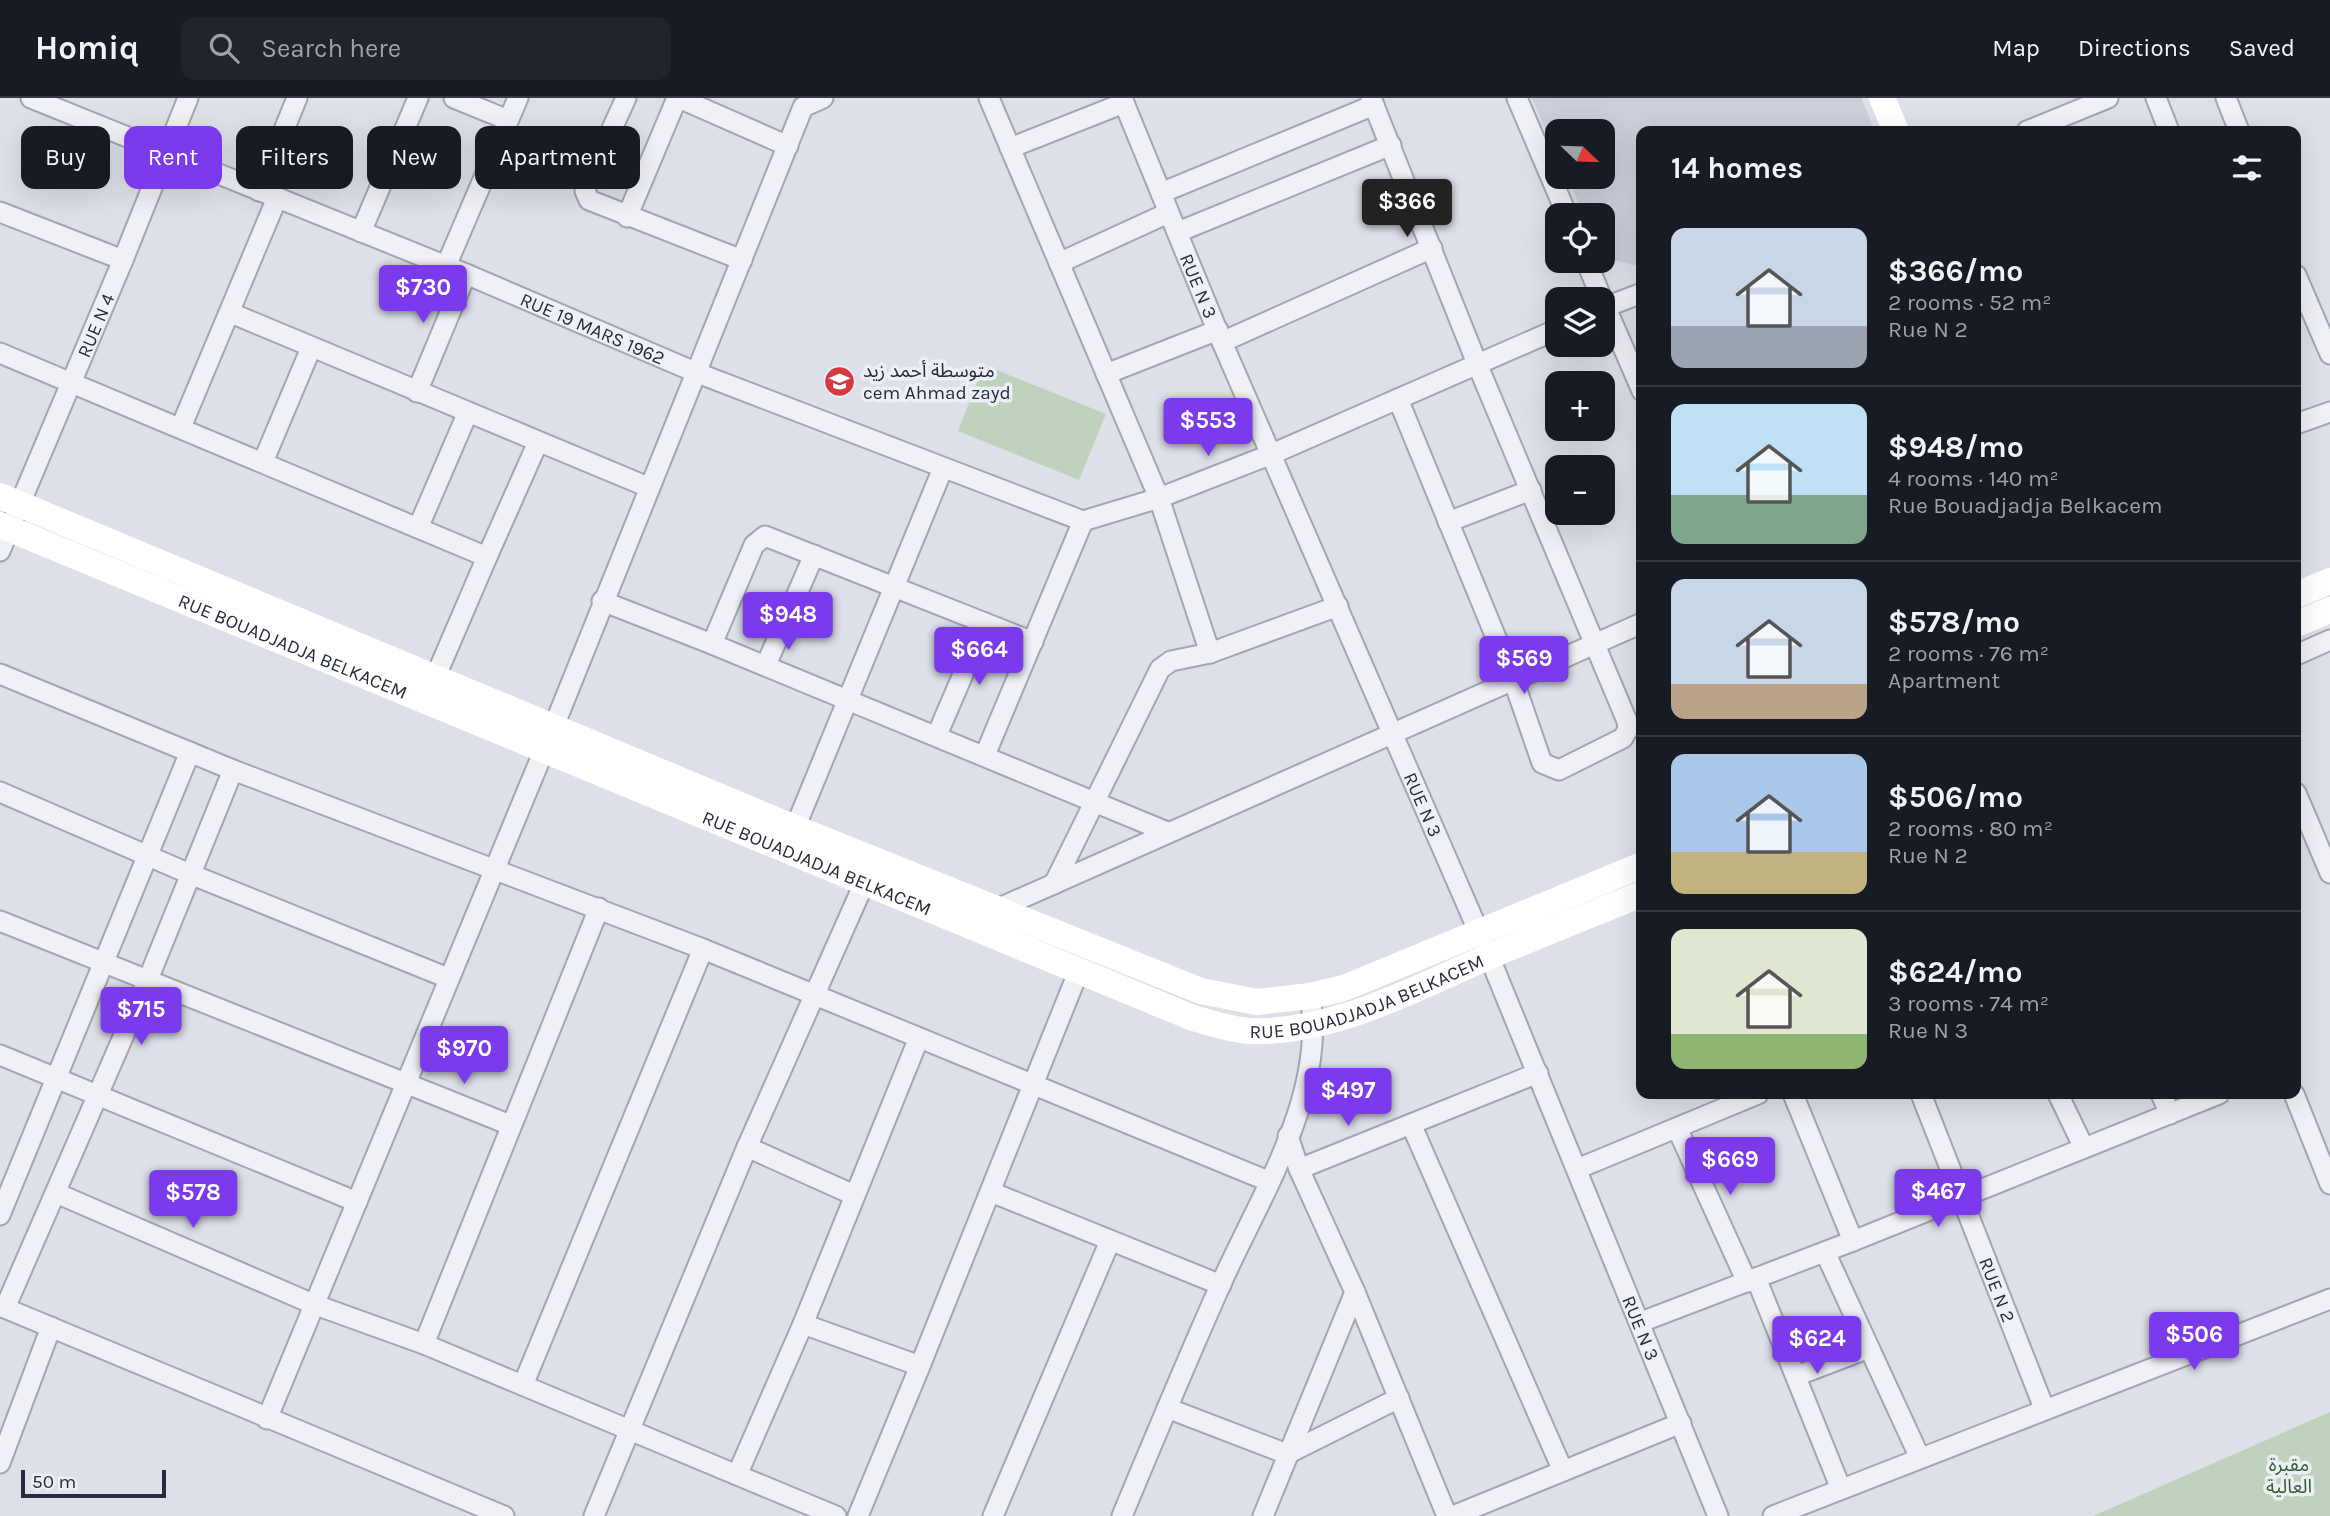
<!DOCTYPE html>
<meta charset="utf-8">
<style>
body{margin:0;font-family:Karla,"Noto Sans Arabic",sans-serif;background:#20242c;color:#f1f3f6;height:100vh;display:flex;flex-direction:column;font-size:26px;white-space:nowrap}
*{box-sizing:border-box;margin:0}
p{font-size:23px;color:#9ea1a6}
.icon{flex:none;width:38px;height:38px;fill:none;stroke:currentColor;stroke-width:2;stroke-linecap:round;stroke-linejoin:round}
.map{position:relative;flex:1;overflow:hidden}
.panel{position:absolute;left:1636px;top:28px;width:665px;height:973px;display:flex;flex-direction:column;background:#171b24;border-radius:14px;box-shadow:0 7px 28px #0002}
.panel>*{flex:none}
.guide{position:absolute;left:21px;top:28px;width:665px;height:63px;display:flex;gap:14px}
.needle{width:46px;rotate:113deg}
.buttons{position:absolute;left:1545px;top:21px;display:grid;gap:14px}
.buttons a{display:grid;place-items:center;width:70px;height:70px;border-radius:14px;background:#171b24;box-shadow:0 7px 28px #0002;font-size:35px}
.scale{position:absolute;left:21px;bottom:18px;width:145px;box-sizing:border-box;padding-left:7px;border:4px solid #262c3f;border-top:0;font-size:19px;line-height:24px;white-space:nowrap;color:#262c3f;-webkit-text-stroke:5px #eceff5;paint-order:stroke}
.price{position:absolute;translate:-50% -60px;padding:0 16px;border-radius:7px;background:#7c3aed;color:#fff;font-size:23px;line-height:46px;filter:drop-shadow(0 2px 4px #0008)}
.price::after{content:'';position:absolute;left:50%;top:42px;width:21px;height:16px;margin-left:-10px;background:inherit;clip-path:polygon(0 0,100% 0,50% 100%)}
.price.current{background:#222;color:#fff}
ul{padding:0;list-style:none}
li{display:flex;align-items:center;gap:21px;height:175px;padding:0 35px}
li+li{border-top:2px solid #363941}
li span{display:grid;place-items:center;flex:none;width:196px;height:140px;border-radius:14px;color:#555}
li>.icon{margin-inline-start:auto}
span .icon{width:84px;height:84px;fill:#fffc;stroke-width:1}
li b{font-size:30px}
h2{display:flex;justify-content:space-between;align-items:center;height:84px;padding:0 35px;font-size:30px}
.chip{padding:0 24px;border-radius:14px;background:#171b24;box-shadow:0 7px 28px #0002;font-size:24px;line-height:63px}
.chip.current{background:#7c3aed;color:#fff}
header{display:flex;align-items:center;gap:42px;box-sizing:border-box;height:98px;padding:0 35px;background:#171b24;border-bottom:2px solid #363941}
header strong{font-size:33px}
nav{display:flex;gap:38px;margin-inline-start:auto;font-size:24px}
.search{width:490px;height:63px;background:#20242c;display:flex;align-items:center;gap:18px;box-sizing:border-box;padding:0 24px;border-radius:14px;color:#9ea1a6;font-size:26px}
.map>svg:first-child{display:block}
</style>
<header>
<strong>Homiq</strong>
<div class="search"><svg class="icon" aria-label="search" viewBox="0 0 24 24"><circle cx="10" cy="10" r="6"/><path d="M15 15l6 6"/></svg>Search here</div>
<nav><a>Map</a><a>Directions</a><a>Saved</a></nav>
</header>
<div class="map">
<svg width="2330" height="1418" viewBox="0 0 2330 1418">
<rect width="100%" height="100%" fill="#dde0e8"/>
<polygon fill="#cbcfda" points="1532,0 1861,0 1875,33 1642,33 1641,169 1603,159 1603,117 1584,117 1567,79 1603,79 1603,33 1558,33 1557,58"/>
<g fill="#c0d2be">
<polygon points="984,267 1106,316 1079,382 958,333"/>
<polygon points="2330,1314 2330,1418 2093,1418"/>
</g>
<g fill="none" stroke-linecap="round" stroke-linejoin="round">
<defs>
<g id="street">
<path id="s1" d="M 31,0 L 466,176 L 695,274 L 1083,423 L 1159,400 L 1272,356 L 1558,231"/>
<polyline points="454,0 508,22"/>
<polyline points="626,0 588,83 585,93 589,102 742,162"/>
<polyline points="679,0 788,48"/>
<polyline points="989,0 1159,400 1210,555"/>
<path id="s2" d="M 1122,0 L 1222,244 L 1487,853 L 1718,1418"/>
<polyline points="1371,0 1478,268 1627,623 1628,631 1623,640 1559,672 1542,665 1513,581 1398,301"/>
<polyline points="1517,0 1567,117"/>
<polyline points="2156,0 2169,33"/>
<polyline points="2226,0 2239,33"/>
<polyline points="2027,33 2108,0"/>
<polyline points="1010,50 1124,5"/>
<polyline points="259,93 297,0"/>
<polyline points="1161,95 1374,7"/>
<polyline points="0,114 123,162"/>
<polyline points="627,119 677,0"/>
<polyline points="361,134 418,0"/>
<polyline points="1178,134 1391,47"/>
<polyline points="1586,163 1602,201"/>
<polyline points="1059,165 1168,115"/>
<polyline points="446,168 518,0"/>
<polyline points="2296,177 2330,256"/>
<polyline points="1603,203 1642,293"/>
<polyline points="1603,210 1642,195"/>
<polyline points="231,215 648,389"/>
<polyline points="1222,244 1432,150"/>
<polyline points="0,255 487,459 435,580"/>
<polyline points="1106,276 1218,232"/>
<polyline points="417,294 466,176"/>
<polyline points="2296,326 2330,314"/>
<polyline points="181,329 277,100"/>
<polyline points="263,364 311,250"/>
<polyline points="1448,424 1531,392"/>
<polyline points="418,430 468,314"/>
<path id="s3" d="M 0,453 L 123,162 L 188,0"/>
<polyline points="487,459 538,344"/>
<polyline points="602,503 712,546 754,447 765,438 1033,544"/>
<polyline points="712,546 1167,734"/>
<polyline points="2296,557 2330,542"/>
<polyline points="766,567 814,457"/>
<polyline points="0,576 233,672 703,851 1268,1083"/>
<polyline points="937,637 985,525"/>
<polyline points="985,657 1083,423"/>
<polyline points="0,694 190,776 448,880"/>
<polyline points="2296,695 2330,775"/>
<polyline points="795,730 943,370"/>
<polyline points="1054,786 1160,571 1171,563 1210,555 1338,508"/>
<polyline points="997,811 1642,525"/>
<polyline points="0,823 510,1027"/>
<polyline points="918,942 803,1226 920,1268 1079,872"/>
<polyline points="0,957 357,1104"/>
<polyline points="1538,975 1411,1026 1563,1373"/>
<polyline points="1793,996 1853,1143"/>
<path id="s4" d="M 1921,996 L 2044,1310"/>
<polyline points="2058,996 2084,1050"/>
<polyline points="2161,996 2170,1016"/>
<polyline points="2294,996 2330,1086"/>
<polyline points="1677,1030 1747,1184"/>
<polyline points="747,1049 854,1097"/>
<polyline points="1299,1071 1411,1026"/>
<polyline points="1577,1071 1758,996"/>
<polyline points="991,1094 1221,1187"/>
<polyline points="56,1095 313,1206 424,1246 737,1377"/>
<polyline points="0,1117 190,654"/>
<polyline points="1825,1154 1920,1360"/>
<polyline points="1756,1180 1841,1391"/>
<polyline points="1355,1194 1447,1418"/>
<polyline points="0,1208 504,1418"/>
<polyline points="5,1210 147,884 233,672"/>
<polyline points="1641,1224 1853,1143 2219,996"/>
<polyline points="803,1226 737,1377 836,1418"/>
<polyline points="424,1246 599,810"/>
<polyline points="1796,1278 1869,1250"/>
<polyline points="523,1287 703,851"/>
<polyline points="1167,1310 1287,1356 1399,1300"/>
<polyline points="267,1321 554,628 803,9 823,0"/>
<polyline points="0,1365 51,1229"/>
<polyline points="594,1418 747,1049 870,772"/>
<polyline points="858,1418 920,1268"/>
<polyline points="993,1418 1110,1143"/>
<path d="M 1122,1418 C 1154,1341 1186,1264 1220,1188 C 1259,1100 1327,997 1310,898"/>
<polyline points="1263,1418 1355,1194 1299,1071 1288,1038"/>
<polyline points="1453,1418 1681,1325"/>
<polyline points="1773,1418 2330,1201"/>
</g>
</defs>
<use href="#street" stroke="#a2a6b2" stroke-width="23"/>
<use href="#street" stroke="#f0f1f6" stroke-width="19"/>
<g stroke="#fff" stroke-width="26">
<polyline points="1882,0 1896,33"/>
<polyline points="0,398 795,730 1201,893 1257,904 1310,898 1344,890 1642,767"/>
<path id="s5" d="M 0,427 L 1193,920 C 1212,925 1231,932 1250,933 C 1332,936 1416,890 1488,859 C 1539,837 1590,817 1642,796"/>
<polyline points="2296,497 2330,483"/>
<polyline points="2296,526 2330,512"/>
</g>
</g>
<defs>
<symbol id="school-disc" viewBox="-11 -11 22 22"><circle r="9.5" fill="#d6393f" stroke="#eceff5"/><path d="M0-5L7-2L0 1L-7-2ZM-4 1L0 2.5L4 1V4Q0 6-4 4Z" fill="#fff"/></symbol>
</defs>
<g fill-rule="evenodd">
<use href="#school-disc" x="822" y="266" width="35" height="35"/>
</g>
<g text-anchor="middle" stroke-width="7" stroke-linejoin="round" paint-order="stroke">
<g font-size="19" fill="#262c3f" stroke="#eceff5">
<text dy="7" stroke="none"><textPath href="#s2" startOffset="203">RUE N 3</textPath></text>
<text dy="7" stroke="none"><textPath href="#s3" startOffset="245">RUE N 4</textPath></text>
<text dy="7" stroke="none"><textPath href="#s1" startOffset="607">RUE 19 MARS 1962</textPath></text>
<text dy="7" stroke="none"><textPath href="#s5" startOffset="317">RUE BOUADJADJA BELKACEM</textPath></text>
<text dy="7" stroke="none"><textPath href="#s2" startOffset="768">RUE N 3</textPath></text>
<text dy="7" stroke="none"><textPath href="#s5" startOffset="884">RUE BOUADJADJA BELKACEM</textPath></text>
<text dy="7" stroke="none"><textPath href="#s5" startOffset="1472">RUE BOUADJADJA BELKACEM</textPath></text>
<text dy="7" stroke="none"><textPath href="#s4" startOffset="210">RUE N 2</textPath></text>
<text dy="7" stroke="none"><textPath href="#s2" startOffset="1335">RUE N 3</textPath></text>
</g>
<g font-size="19" fill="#262c3f" stroke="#eceff5" text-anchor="start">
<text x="863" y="279">متوسطة أحمد زيد<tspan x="863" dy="22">cem Ahmad zayd</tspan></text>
</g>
<g font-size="19" fill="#355c32" stroke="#eceff5">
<text x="2289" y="1373">مقبرة<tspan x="2289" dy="22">العالية</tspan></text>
</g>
</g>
</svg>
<div class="buttons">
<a><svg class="needle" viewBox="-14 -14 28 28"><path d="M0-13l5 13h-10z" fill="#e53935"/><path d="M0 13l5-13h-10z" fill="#9ea1a6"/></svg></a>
<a><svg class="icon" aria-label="locate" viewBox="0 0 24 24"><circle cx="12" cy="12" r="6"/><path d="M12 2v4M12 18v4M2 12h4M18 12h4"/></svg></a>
<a><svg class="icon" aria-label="layers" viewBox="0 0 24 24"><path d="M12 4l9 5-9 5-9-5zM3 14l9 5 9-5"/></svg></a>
<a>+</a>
<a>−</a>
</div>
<div class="scale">50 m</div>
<b class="price current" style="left:1407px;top:141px">$366</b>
<b class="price" style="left:423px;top:227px">$730</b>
<b class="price" style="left:1208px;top:360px">$553</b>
<b class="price" style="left:788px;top:554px">$948</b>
<b class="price" style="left:979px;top:589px">$664</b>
<b class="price" style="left:1524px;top:598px">$569</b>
<b class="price" style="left:141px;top:949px">$715</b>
<b class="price" style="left:464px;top:988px">$970</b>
<b class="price" style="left:1348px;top:1030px">$497</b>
<b class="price" style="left:1730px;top:1099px">$669</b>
<b class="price" style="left:1938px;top:1131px">$467</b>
<b class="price" style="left:193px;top:1132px">$578</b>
<b class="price" style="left:2194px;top:1274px">$506</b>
<b class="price" style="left:1817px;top:1278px">$624</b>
<div class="guide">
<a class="chip">Buy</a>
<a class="chip current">Rent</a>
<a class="chip">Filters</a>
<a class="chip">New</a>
<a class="chip">Apartment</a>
</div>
<section class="panel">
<h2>14 homes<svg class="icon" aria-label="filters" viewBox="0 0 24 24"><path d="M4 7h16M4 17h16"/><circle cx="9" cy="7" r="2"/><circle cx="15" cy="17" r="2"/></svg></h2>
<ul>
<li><span style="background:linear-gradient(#c9d6e8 70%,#9aa5b1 0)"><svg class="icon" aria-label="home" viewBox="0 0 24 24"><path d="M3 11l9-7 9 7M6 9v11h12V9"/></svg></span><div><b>$366/mo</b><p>2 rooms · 52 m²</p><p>Rue N 2</p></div></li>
<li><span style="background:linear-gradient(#bfe0f5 65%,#7fa58c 0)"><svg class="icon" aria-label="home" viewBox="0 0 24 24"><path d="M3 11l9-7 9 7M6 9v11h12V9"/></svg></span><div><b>$948/mo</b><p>4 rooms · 140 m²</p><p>Rue Bouadjadja Belkacem</p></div></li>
<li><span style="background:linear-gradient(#c9d6e8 75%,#b9a48a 0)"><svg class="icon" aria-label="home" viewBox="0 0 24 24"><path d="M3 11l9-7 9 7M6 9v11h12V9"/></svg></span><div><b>$578/mo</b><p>2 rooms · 76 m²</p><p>Apartment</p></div></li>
<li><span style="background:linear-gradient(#a9c7e8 70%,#c2b280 0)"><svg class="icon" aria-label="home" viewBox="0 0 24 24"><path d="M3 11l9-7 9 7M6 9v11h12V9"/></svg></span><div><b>$506/mo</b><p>2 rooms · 80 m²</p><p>Rue N 2</p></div></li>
<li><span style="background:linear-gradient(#dfe7d0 75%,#8fb573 0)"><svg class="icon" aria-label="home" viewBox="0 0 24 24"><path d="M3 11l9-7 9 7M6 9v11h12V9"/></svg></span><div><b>$624/mo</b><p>3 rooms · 74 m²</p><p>Rue N 3</p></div></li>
</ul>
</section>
</div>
